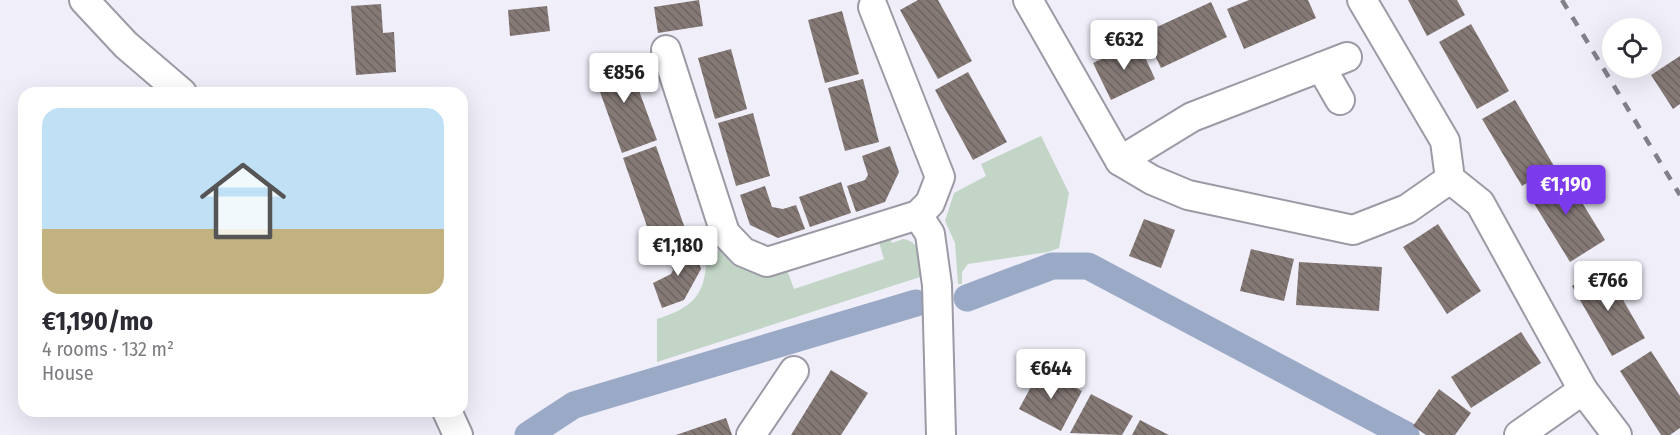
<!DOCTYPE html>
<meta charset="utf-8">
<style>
body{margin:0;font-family:"Fira Sans Condensed",sans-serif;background:#f2f2f3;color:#2b2b33;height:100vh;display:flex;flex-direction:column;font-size:22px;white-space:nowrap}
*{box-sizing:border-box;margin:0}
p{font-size:20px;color:#7c7c81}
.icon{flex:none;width:33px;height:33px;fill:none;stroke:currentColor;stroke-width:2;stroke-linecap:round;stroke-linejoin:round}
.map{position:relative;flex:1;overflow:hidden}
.side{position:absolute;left:18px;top:87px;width:450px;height:330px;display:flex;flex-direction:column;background:#fff;border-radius:18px;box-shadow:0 6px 24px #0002}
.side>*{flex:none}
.tools{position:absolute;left:1602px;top:18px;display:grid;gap:12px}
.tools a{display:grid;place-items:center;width:60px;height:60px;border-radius:50%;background:#fff;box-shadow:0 6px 24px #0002;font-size:30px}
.price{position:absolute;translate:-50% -51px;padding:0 14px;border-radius:6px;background:#fff;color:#222;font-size:20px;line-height:39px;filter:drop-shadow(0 2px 3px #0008)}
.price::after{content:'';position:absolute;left:50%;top:36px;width:18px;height:14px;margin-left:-9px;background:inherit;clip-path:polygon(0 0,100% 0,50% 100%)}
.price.current{background:#7c3aed;color:#fff}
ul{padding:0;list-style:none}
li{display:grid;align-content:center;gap:12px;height:318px;padding:0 24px}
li+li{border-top:2px solid #e1e1e2}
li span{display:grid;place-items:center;height:186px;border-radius:18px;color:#555}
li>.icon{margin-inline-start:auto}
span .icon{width:108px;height:108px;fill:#fffc;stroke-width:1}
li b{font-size:26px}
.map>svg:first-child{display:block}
</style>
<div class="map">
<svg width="1680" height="435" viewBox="0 0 1680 435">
<defs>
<pattern id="building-back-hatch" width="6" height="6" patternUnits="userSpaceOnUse" patternTransform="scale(1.5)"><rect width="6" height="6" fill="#857976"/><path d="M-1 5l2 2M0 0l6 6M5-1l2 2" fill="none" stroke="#6d6462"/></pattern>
</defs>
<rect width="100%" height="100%" fill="#efeef9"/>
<g fill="#c2d5c6">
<polygon points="1041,136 1069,193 1059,248 1048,252 968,264 962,272 962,284 958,284 955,243 945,221 954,193 986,176 981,164"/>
<path d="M 890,236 L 892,243 L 903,239 C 923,242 920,260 920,277 L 657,362 L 657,319 C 693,308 707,294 706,255 L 724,248 L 787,270 L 794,289 L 884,259 L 878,239 Z"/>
</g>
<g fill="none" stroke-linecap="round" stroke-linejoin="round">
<g stroke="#9aa9c6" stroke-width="27">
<polyline points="967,298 1052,266 1088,266 1406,435"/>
<polyline points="528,435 574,405 916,303"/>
</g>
</g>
<g fill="url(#building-back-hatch)">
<polygon points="699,0 703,26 658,33 654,7"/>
<polygon points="918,0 938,0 972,61 938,79 900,10"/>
<polygon points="1249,0 1308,0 1316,18 1244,49 1227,9"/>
<polygon points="1408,0 1457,0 1465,15 1427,36"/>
<polygon points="1211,2 1227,37 1161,68 1144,33"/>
<polygon points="381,4 383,33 394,32 396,72 356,75 351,6"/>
<polygon points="547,6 550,31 510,36 508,10"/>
<polygon points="842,11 859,74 825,83 808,20"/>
<polygon points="1471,24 1509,91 1477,109 1439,42"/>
<polygon points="1138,42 1155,79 1111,100 1093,63"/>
<polygon points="731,49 747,109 715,119 698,58"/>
<polygon points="626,55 657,140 622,153 591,67"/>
<polygon points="1680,56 1680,104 1673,109 1651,75"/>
<polygon points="968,72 1007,142 973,160 935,90"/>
<polygon points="863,79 879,142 845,151 828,88"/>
<polygon points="1515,100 1554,166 1522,186 1482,119"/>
<polygon points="753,113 770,176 736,186 718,123"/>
<polygon points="656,146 688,237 655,249 623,158"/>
<polygon points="890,146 899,172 885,202 856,212 847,186 865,180 868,175 862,156"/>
<polygon points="1562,170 1605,240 1570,262 1527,192"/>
<polygon points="841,182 851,213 810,227 799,197"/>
<polygon points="765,186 772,207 783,209 796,205 805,229 778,238 750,225 740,195"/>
<polygon points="1144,219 1175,230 1161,268 1129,256"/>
<polygon points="1438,224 1481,291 1447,314 1403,247"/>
<polygon points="693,245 701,269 684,300 662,308 653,283 671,274 673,270 667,254"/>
<polygon points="1251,249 1294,259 1284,301 1240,291"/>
<polygon points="1299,262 1382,267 1379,311 1296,305"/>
<polygon points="1604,267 1645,338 1612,356 1572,286"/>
<polygon points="1521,332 1541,363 1471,408 1451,377"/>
<polygon points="1651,351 1680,396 1680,428 1670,435 1661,435 1620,371"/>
<polygon points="831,370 868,393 841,435 791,435"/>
<polygon points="1040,370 1082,391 1061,431 1019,409"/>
<polygon points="1439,389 1471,413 1455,435 1426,435 1413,426"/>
<polygon points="1091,394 1133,416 1122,435 1070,433"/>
<polygon points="726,418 732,435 676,435 705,425"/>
<polygon points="1140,420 1161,431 1169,435 1132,435"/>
</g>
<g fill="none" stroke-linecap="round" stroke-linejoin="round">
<defs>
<g id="minor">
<polyline points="84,0 126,45 182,93"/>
<polyline points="1028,0 1120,161 1152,180 1188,195 1353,230 1407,209 1450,179"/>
<polyline points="1362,0 1445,141 1450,179 1480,203 1583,390"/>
<polyline points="666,50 725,233 743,252 767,262 918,215 930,203 940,177 873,7"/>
<polyline points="1321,67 1340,100"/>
<polyline points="1120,161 1192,117 1347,57"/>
<polyline points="918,215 930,234 937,285 941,435"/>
<polyline points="447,411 458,435"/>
<polyline points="751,435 794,371"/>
<polyline points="1519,435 1583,390 1617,435"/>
</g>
</defs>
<use href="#minor" stroke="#9b9aa5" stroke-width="32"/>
<use href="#minor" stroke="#fff" stroke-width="28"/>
<polyline stroke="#818088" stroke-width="4.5" stroke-dasharray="10 10" stroke-linecap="butt" points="1562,0 1680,195"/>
</g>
</svg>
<div class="tools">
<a><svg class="icon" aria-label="locate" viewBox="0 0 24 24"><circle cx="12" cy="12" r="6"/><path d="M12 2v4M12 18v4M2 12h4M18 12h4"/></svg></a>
</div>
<b class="price" style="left:1124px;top:71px">€632</b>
<b class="price" style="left:624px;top:104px">€856</b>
<b class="price current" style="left:1566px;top:216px">€1,190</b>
<b class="price" style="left:678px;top:277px">€1,180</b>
<b class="price" style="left:1608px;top:312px">€766</b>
<b class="price" style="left:1051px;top:400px">€644</b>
<section class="side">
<ul>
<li><span style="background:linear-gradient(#bfe0f5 65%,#c2b280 0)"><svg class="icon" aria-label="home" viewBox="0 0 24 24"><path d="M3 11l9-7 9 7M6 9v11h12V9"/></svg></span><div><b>€1,190/mo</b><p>4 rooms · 132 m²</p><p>House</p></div></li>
</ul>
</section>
</div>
